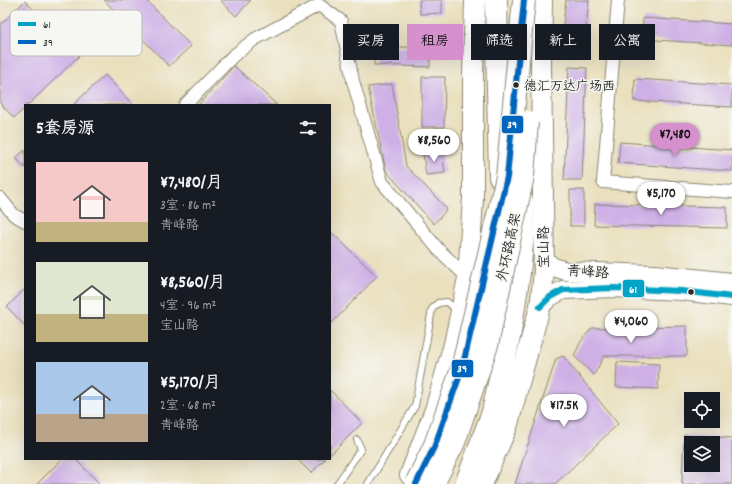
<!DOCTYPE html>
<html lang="zh">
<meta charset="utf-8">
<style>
body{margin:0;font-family:Dekko,"LXGW WenKai TC",sans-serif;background:#20242c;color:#f1f3f6;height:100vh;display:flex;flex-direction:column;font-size:15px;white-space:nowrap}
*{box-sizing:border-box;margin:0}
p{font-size:13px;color:#9ea1a6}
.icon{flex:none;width:22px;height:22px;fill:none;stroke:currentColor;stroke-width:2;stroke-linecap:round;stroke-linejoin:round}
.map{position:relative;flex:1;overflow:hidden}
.panel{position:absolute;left:24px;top:104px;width:307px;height:356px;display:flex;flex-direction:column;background:#171b24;border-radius:0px;box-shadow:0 4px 16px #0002}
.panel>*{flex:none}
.guide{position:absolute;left:343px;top:24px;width:329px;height:36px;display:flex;gap:8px}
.buttons{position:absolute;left:684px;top:392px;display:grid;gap:8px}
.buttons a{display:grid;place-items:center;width:36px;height:36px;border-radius:0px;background:#171b24;box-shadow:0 4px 16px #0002;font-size:20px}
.price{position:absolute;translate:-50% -34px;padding:0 9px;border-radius:14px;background:#fff;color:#222;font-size:13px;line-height:26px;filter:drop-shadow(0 1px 2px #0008)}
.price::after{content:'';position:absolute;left:50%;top:24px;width:12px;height:9px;margin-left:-6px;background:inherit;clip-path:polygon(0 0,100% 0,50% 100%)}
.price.active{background:#d690ce;color:#111}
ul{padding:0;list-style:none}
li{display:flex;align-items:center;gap:12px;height:100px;padding:0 12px}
li span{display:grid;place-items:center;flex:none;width:112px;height:80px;border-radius:0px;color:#555}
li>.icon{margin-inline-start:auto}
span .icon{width:48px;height:48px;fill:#fffc;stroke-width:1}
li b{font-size:17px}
h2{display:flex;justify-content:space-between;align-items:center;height:48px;padding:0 12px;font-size:17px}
.chip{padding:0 14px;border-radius:0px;background:#171b24;box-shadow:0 4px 16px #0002;font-size:14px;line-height:36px}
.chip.active{background:#d690ce;color:#111}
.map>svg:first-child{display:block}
</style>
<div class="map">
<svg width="732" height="484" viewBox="0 0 732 484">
<rect width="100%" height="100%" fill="#f6f6f2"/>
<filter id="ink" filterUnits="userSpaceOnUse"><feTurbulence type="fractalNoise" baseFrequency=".025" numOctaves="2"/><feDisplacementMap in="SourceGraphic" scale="8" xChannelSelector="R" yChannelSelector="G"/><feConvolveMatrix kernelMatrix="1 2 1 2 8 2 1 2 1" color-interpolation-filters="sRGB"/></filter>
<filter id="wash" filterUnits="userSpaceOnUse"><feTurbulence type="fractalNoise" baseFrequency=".012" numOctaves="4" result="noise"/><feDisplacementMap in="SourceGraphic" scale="16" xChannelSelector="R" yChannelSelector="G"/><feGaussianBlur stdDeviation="0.9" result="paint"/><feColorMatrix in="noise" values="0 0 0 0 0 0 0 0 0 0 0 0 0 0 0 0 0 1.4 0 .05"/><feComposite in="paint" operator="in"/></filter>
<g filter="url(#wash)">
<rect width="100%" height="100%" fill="#eae0bd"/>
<g id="blocks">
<g fill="#ceafe6" fill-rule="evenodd">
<polygon points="104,0 146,0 191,46 169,66"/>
<polygon points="220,0 251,0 236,16"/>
<polygon points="419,0 442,0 442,13 420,14"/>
<polygon points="566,0 589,0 585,36 562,33"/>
<polygon points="25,1 79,56 28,105 25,105 25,108 14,118 0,103 0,25"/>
<polygon points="643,18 732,24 732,45 642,39"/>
<polygon points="375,46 430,48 430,67 374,65"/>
<polygon points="234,66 277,105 198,105"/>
<polygon points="569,67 587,68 582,180 564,180"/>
<polygon points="105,75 133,105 73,105"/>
<polygon points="422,77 445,77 444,127 422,127"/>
<polygon points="635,79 732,85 732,107 634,101"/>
<polygon points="392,84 406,166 447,209 434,224 386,171 368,87"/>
<polygon points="620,142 732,150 732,171 618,163"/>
<polygon points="25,150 25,168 16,158"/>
<polygon points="442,151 445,173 426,175 423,154"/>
<rect x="570" y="190" width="14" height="36"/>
<polygon points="595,204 727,207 727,228 594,225"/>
<polygon points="330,231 377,276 332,323 330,321"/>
<polygon points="25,289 25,326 7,307"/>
<polygon points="687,326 687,356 604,356 594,375 574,356 581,341 592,328"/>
<polygon points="563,356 618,424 555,484 515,484 556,359"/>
<polygon points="617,362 659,364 658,389 616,387"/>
<polygon points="330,390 362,423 330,455"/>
<path d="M 684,435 L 732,438 L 732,484 L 682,484 ZM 691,443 L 713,443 L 713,465 L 691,465 Z"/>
<polygon points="62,459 75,459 100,484 37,484"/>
<polygon points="297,459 325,459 311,473"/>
</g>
</g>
</g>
<g filter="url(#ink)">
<use href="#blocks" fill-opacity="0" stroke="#8a8674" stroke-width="1"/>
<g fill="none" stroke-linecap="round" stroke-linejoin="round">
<defs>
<g id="lane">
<polyline points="337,484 361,449 357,440"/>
<polyline points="368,484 415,406 432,309 438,303 447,302 454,308 456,313"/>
</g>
<g id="street">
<polyline points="618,0 603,182 732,192"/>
<polyline points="185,105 233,56 255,39 319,5 341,21 353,81 382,182 438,249 468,278"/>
<polyline points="0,198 14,215 25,221"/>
</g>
<g id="secondary">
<polyline points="544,258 551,266 566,271 655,274 732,282"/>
<polyline points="540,307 550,297 563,290 613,288 681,291 732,297"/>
</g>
<g id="primary">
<polyline points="410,475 435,410 454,344 468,278 473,198 473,73 475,0"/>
<polyline points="482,484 507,427 540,307 544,272 541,64 542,0"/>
</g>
<g id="highway">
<polyline points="496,0 500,177"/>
<polyline points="466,484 493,412 510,332 519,273 523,234 522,201"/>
</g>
</defs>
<use href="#lane" stroke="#8a8674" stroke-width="8"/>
<use href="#street" stroke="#8a8674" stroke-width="14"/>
<use href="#secondary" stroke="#8a8674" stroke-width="20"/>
<use href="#primary" stroke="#8a8674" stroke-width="22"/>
<use href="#highway" stroke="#8a8674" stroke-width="24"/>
<use href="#lane" stroke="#fff" stroke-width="6"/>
<use href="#street" stroke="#fff" stroke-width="12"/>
<use href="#secondary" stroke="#fff" stroke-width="18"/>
<use href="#primary" stroke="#fff" stroke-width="20"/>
<use href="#highway" stroke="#fff" stroke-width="22"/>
<defs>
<g id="highway-bridge">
<polyline points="436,478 454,442 487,345 523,176 527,122"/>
<polyline points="416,484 435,445 462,369 507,177 524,0"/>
</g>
</defs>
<use href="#highway-bridge" stroke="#8a8674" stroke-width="24" stroke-linecap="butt"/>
<use href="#highway-bridge" stroke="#fff" stroke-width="22"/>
<defs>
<polyline id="bus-1" points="540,307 550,297 563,290 613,288 681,291 732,297"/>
<polyline id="bus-2" points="416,484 435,445 462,369 507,177 524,0"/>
</defs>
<use href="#bus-1" stroke="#f6f6f2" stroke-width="9"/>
<use href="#bus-2" stroke="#f6f6f2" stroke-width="9"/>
<use href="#bus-1" stroke="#02a3c6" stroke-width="6"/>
<use href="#bus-2" stroke="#0065bd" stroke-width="6"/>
</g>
</g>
<g fill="#2b2b2b" stroke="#f6f6f2" stroke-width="1.5">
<circle cx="516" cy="85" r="3.5"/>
<circle cx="691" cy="292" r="3.5"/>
</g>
<g text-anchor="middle" stroke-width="3" stroke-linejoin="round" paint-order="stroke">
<g font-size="13" fill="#2b2b2b" stroke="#f6f6f2" text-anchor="start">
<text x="524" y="90">德汇万达广场西</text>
</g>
<g font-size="14" fill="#2b2b2b" stroke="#f6f6f2">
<text transform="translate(508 247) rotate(-78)" y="5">外环路高架</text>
<text transform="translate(543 247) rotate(-90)" y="5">宝山路</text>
<text transform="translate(588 271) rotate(4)" y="5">青峰路</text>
</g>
</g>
<rect x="10" y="10" width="132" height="46" rx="6" fill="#f6f6f2" stroke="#b9b9b6" stroke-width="1"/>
<rect x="18" y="22" width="18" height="4" fill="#02a3c6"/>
<rect x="18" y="40" width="18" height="4" fill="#0065bd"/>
<g font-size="11" fill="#2b2b2b">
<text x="43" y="28">61</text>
<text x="43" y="46">39</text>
</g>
<g stroke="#f6f6f2" stroke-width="1.5">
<rect x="501" y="115" width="23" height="19" rx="4" fill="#0065bd"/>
<rect x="622" y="279" width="23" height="19" rx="4" fill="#02a3c6"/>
<rect x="451" y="359" width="23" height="19" rx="4" fill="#0065bd"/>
</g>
<g font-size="11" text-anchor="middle" font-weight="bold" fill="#fff">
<text x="512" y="128">39</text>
<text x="633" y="293">61</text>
<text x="462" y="372">39</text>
</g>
</svg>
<div class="buttons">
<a><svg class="icon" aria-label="locate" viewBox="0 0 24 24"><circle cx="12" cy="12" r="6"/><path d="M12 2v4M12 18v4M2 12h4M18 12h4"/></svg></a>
<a><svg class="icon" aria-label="layers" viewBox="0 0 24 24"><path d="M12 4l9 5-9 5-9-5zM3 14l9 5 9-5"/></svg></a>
</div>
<b class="price active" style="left:675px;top:157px">¥7,480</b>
<b class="price" style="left:434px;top:163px">¥8,560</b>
<b class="price" style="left:661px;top:216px">¥5,170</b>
<b class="price" style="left:631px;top:344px">¥4,060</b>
<b class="price" style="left:564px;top:428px">¥17.5K</b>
<div class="guide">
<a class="chip">买房</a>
<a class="chip active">租房</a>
<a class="chip">筛选</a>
<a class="chip">新上</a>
<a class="chip">公寓</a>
</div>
<section class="panel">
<h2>5套房源<svg class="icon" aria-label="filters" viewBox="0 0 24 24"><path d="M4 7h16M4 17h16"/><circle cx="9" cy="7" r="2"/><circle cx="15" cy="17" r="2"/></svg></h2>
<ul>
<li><span style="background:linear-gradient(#f6c9c9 75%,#c2b280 0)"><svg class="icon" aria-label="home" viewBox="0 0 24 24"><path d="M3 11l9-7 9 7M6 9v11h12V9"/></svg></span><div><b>¥7,480/月</b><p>3室 · 86 m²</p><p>青峰路</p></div></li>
<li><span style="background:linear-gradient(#dfe7d0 65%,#c2b280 0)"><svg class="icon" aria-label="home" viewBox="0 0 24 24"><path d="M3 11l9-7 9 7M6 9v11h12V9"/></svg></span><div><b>¥8,560/月</b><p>4室 · 96 m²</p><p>宝山路</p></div></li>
<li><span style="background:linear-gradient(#a9c7e8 65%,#b9a48a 0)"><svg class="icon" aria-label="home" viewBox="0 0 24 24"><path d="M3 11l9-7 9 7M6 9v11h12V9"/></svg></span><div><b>¥5,170/月</b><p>2室 · 68 m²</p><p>青峰路</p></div></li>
</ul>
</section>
</div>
